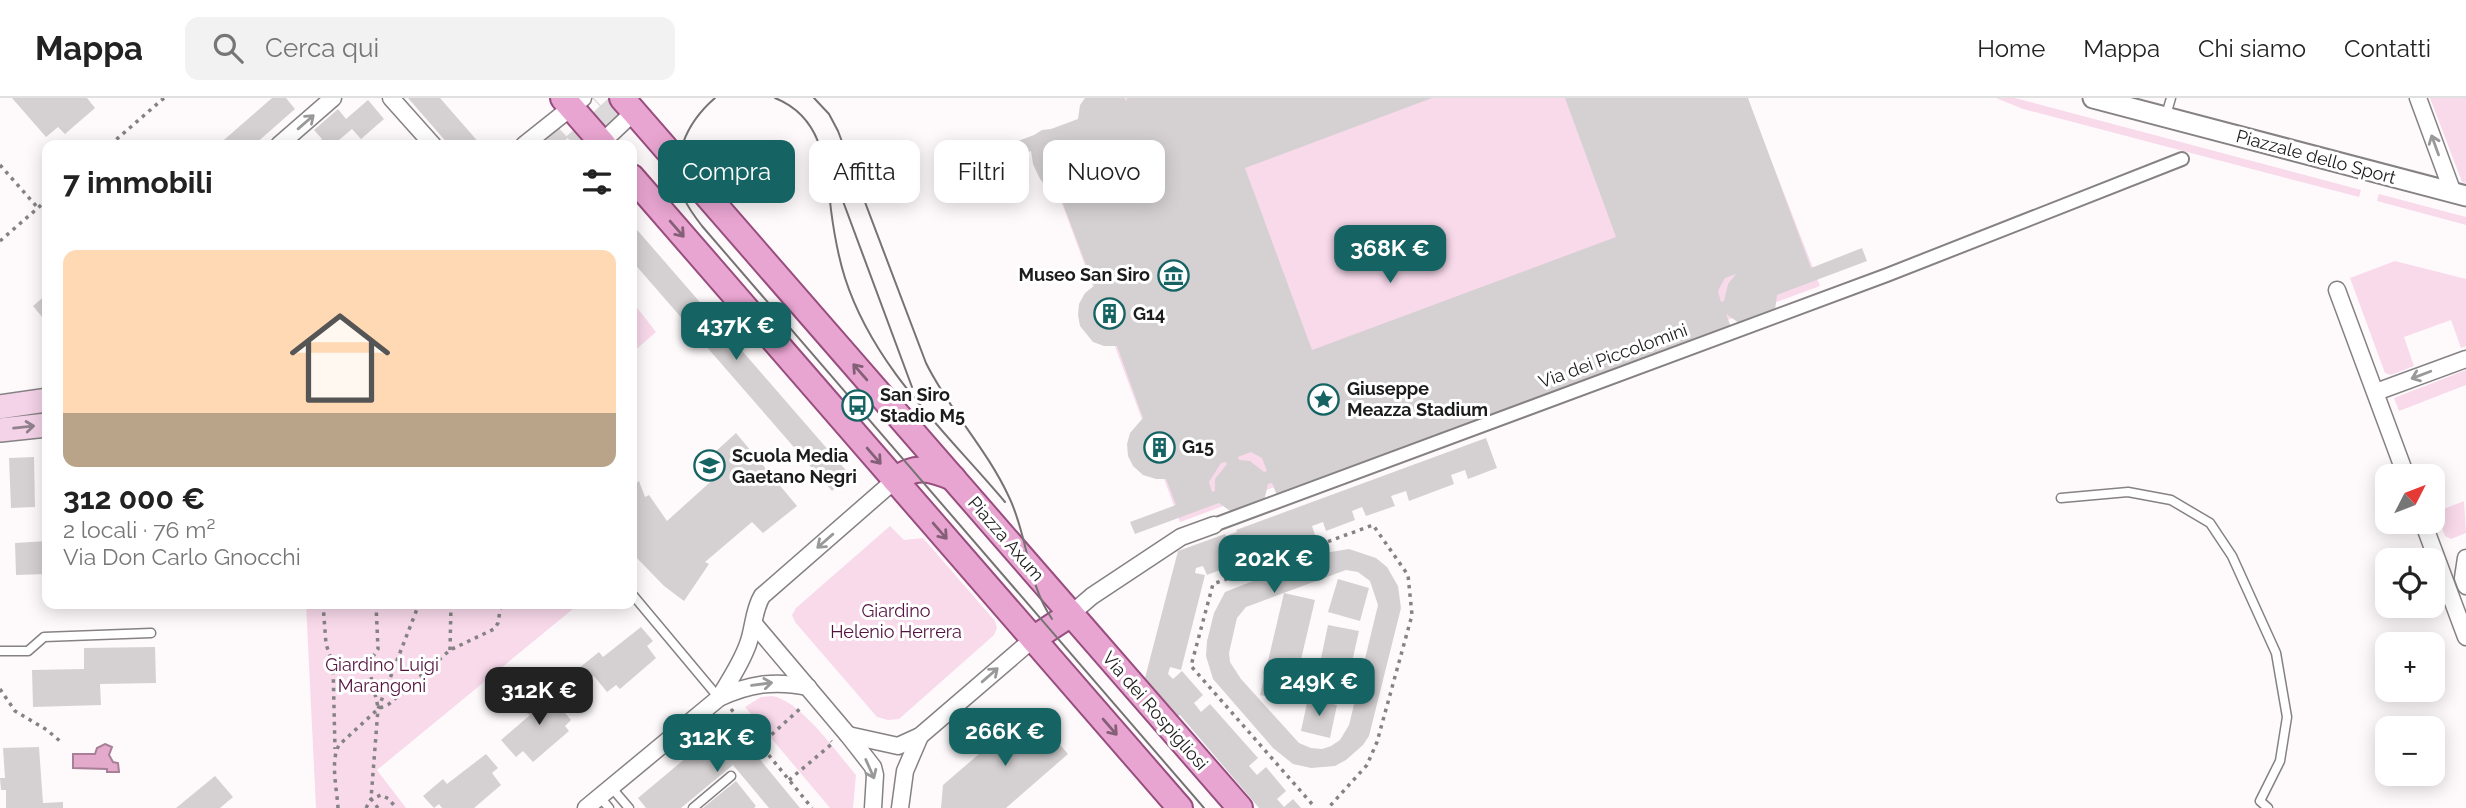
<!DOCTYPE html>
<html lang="it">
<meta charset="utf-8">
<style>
body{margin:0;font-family:Raleway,sans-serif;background:#f2f2f2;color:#222;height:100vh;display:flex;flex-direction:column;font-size:26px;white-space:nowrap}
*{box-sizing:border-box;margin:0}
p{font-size:23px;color:#767676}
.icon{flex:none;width:38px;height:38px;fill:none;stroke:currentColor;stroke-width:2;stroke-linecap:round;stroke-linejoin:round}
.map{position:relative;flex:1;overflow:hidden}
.side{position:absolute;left:42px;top:42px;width:595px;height:469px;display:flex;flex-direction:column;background:#fff;border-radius:14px;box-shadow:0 4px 18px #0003}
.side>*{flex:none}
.hud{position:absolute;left:658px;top:42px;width:665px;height:63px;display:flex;gap:14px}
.needle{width:46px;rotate:48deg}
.buttons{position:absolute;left:2375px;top:366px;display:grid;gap:14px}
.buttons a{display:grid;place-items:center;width:70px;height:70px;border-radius:14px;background:#fff;box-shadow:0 4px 18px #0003;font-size:35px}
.price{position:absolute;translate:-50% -60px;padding:0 16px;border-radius:14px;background:#156463;color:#fff;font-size:23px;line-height:46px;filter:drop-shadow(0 2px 4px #0008)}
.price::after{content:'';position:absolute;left:50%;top:42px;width:21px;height:16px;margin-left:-10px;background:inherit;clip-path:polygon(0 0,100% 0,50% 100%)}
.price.active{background:#222;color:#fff}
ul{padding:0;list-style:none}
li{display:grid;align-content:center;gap:14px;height:371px;padding:0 21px}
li+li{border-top:2px solid #e0e0e0}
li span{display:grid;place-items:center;height:217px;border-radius:14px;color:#555}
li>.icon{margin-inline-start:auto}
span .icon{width:126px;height:126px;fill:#fffc;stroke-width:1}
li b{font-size:30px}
h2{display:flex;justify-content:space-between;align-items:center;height:84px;padding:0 21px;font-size:30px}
.chip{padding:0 24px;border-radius:14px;background:#fff;box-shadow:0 4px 18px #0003;font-size:24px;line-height:63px}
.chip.active{background:#156463;color:#fff}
header{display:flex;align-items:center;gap:42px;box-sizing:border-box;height:98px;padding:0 35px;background:#fff;border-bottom:2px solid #e0e0e0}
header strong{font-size:33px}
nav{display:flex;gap:38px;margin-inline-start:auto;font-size:24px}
.search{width:490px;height:63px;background:#f2f2f2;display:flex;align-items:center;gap:18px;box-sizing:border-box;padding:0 24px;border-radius:14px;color:#767676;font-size:26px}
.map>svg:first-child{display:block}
</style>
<header>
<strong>Mappa</strong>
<div class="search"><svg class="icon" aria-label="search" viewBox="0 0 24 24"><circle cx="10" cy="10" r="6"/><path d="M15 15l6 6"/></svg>Cerca qui</div>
<nav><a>Home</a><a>Mappa</a><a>Chi siamo</a><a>Contatti</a></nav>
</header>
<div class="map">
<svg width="2466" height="710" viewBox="0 0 2466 710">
<rect width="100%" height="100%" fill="#fefafc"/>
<g fill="#f9daeb">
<polygon points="1090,0 1747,0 1820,188 1180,424 1047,65 1106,43"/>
<polygon points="1996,0 2015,0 2361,92 2359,99 2023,11"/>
<polygon points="2430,0 2466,0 2466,85 2462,84"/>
<polygon points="2379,96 2466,119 2466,127 2377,103"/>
<polygon points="2395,163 2466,181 2466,248 2461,250 2451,222 2404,239 2414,268 2391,277 2385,275 2350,180"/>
<polygon points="632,203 656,234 632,255"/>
<polygon points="2466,272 2466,287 2399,313 2394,300"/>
<polygon points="2464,403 2466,435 2451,441 2445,438 2436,414"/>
<polygon points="890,428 904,442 923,440 995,523 997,530 994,537 899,621 888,622 877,619 795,524 792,517 796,510"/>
<polygon points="306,506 579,506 377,672 406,710 316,710"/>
<path d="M 772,598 C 800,602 837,655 856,677 L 853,710 L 830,710 L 745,609 L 761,599 Z"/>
</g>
<polygon fill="#e3aacb" stroke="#a87f97" stroke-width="2" points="105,646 112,649 109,657 113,664 118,665 119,674 107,674 107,671 73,670 73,656 95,656 97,650"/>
<g fill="#d5d1d3" fill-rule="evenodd">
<polygon points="12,0 87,0 95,10 65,36 58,29 46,39"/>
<polygon points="272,0 286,0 295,11 254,47 218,47"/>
<polygon points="408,0 440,0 481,47 449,47"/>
<path d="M 1085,0 L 1124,0 L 1127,3 L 1127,0 L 1432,0 L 1245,70 L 1312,252 L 1616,139 L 1565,0 L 1748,0 L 1811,170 L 1862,150 L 1867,163 L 1777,197 L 1775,212 L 1742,227 L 1726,216 L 1732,232 L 1278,400 L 1272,385 L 1268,386 L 1264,403 L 1233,415 L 1219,405 L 1135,436 L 1130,424 L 1176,407 L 1166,381 L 1156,381 L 1143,377 L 1133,368 L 1128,358 L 1127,346 L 1130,335 L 1143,320 L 1117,248 L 1104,248 L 1093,244 L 1080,228 L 1078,217 L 1079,206 L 1085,195 L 1094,188 L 1059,95 L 1049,92 L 1040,81 L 1033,66 L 1031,53 L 996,66 L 991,53 L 1034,37 L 1042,32 L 1051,31 L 1078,21 L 1080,7 ZM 1736,176 L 1728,186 L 1724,203 L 1721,204 L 1718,193 L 1725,180 ZM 1251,354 L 1262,360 L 1267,373 L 1264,374 L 1250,363 L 1239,362 L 1238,359 ZM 1226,364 L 1227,366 L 1215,381 L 1215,393 L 1212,394 L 1209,384 L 1221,365 Z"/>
<polygon points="368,2 384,21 361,41 352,31 333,47 315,47 322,41 314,32 338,11 346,21"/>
<polygon points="632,126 850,377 832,393 632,163"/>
<polygon points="47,196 47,225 33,208"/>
<polygon points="736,335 797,408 763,435 752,424 705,464 709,466 684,503 664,488 632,455 632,378 635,386 639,383 645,399 649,397 667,423 718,377 705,363"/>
<polygon points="1486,340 1497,370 1468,381 1465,372 1451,377 1454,386 1409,403 1406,393 1391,398 1395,408 1366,418 1362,409 1352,413 1355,422 1326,433 1323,424 1312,428 1315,437 1247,462 1243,451 1232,455 1236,466 1207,477 1203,468 1196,470 1195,475 1205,477 1181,572 1170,569 1168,576 1173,581 1182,573 1203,597 1194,605 1201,614 1210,606 1258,660 1249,668 1257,677 1266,669 1286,693 1277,701 1284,709 1293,701 1301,710 1259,710 1180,617 1178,618 1145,580 1178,453 1225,436 1226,438 1237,434 1236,432"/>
<polygon points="34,359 35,409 11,410 9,360"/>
<polygon points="47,443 47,476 16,477 15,445"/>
<path d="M 1349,451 L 1376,460 L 1387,469 L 1398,488 L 1401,510 L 1369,638 L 1363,647 L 1346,662 L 1335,668 L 1311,670 L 1293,666 L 1273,650 L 1213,581 L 1206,558 L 1207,543 L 1214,515 L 1225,494 L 1324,455 ZM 1346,472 L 1358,474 L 1370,483 L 1378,507 L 1349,627 L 1340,642 L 1331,648 L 1322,651 L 1311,650 L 1299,645 L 1241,581 L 1230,564 L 1229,555 L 1237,520 L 1246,509 Z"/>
<polygon points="1338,481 1369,490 1360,523 1328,514"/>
<polygon points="1284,495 1315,502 1291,604 1260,597"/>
<polygon points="1328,527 1359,533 1345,595 1315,589"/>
<polygon points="641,529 653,543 647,548 656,560 620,591 616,587 607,594 594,578 590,583 579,570 599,554 603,559"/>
<polygon points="155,549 156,585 100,586 101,607 33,609 32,572 84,571 84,550"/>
<polygon points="553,588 565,602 558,607 571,622 565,628 569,633 533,664 523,653 516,659 501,642 530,617 527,615 532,611 529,608"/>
<polygon points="1308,600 1337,607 1330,640 1301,633"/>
<polygon points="1030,612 1068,656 1006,710 941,710 943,687"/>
<polygon points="729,624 800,710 769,710 733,667 681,710 646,710 638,700"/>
<polygon points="39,649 43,705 63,704 63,710 6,710 6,692 1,692 0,680 5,680 3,650"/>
<polygon points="486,656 498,670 492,675 501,687 474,710 442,710 439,706 434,710 423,698 443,681 447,686"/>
<polygon points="215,678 233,699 220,710 176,710"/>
<polygon points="736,683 756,708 754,710 703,710"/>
</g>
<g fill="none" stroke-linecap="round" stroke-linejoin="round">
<g stroke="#dcd9db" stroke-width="23" stroke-dasharray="23 11" stroke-linecap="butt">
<polyline points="543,47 594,0"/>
<polyline points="574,47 626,0"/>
</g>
<defs>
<g id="service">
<polyline points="2166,17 2171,0"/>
<polyline points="2061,400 2128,394 2171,402 2210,425 2232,458 2276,555 2287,619 2280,663 2260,703 2268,710"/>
<polyline points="632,496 719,600"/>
<polyline points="0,553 28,553 44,539 151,535"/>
<polyline points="611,689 629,710"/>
<polyline points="600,699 609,710"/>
<polyline points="693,710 731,678"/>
</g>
<polyline id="pedestrian" points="1214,427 1887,177 2182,61"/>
<g id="minor">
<polyline points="391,0 433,47"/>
<polyline points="2418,0 2453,95"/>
<polyline points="279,47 333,0"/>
<polyline points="524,47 583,0"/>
<polyline points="599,47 634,14"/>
<polyline points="2337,192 2406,378"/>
<polyline points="2376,294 2466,261"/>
<polyline points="2423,424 2466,539"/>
<polyline points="2466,460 2463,480 2466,488"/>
<polyline points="1071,516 1092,498 1181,439 1214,427"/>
<polyline points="755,527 848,637 873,669 875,677 873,710"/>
<path d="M 719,600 C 729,583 741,566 748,546 C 754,530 753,513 762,498 L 895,382"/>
<polyline points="848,637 898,648 920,638 1033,541"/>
<path d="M 586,710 L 719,600 C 749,586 774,582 808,589"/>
<polyline points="900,710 905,673 920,638"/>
</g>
<polyline id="tertiary" points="2093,0 2466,98"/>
<g id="secondary">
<polyline points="0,309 47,302"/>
<polyline points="0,332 47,327"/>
</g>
<g id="primary">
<polyline points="563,0 604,47"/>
<polyline points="622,0 1240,710"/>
<polyline points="632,79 1180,710"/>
<path d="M 895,382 C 915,366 931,371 953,380"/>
<polyline points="1033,541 1071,516"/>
</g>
</defs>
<use href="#service" stroke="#868284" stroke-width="11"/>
<use href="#pedestrian" stroke="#868284" stroke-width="16"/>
<use href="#minor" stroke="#868284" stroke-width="19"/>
<use href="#tertiary" stroke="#868284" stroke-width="23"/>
<use href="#secondary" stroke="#868284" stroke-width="26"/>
<use href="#primary" stroke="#984e7e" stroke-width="28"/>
<g stroke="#848283" stroke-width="3.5" stroke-dasharray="3.5 5" stroke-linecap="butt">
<polyline points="110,47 164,0"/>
<polyline points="0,67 38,110"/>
<polyline points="0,143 47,102"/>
<polyline points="323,506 326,546 333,567 335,651"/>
<polyline points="376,506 378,551 368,566 378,609"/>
<polyline points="450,552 451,506"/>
<polyline points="0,591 15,613 47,632 61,644"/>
<polyline points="731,611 812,710"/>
<polyline points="759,648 802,609"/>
<polyline points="789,682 833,645 831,643"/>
<polyline points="1312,706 1191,568 1213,486 1373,427 1408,477 1412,517 1377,644 1367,667 1330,708"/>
<path d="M 338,710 C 337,691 330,663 339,647 L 378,611 L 389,606 L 450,552 L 494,531 L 498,525 L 501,506"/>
<polyline points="366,710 371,701 381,697 389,701 396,710"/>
<polyline points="378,710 371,701 378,611 419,506"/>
</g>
<use href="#service" stroke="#fff" stroke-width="8"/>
<use href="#pedestrian" stroke="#fff" stroke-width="12"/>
<use href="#minor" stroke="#fff" stroke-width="16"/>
<use href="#tertiary" stroke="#fff" stroke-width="19"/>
<use href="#secondary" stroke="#f4d2e8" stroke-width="23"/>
<use href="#primary" stroke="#e9a5d1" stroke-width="24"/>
<g stroke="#757374" stroke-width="2">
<path d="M 715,0 C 686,25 669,62 684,100 C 688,110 695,119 702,128 L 1204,710"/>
<path d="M 775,0 C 823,19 826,67 831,112 C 834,135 838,158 845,180 C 874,270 946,334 1005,404"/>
<path d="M 814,0 L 829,16 L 838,33 L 926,265 C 949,312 987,351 1009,399 C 1028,438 1027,485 1052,521"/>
<polyline points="834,79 912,289"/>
</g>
</g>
<defs><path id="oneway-shaft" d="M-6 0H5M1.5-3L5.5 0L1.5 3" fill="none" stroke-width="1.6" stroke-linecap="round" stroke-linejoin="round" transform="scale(1.75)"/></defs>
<g stroke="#999">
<use href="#oneway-shaft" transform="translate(306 24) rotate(-41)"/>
<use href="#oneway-shaft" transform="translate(2435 47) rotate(-110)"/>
<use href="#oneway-shaft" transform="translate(2421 277) rotate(159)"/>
<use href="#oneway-shaft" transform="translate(825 443) rotate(139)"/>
<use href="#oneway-shaft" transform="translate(990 577) rotate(-41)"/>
<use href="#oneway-shaft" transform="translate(762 586) rotate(-8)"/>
<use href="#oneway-shaft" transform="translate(870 671) rotate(66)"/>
</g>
<g stroke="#836077">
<use href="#oneway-shaft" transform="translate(677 131) rotate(49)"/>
<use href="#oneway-shaft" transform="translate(860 274) rotate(-131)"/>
<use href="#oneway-shaft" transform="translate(874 358) rotate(49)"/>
<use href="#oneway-shaft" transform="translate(940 433) rotate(49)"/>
<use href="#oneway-shaft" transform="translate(1110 629) rotate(49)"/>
</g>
<use stroke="#93808d" href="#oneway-shaft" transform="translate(24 329) rotate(-6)"/>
<defs>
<symbol id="museum-ring" viewBox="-11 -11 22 22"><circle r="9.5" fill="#fff" stroke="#156463" stroke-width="1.5"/><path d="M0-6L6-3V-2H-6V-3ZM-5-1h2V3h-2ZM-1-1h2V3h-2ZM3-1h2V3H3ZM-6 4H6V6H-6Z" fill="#156463"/></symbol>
<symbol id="building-ring" viewBox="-11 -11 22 22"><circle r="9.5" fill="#fff" stroke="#156463" stroke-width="1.5"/><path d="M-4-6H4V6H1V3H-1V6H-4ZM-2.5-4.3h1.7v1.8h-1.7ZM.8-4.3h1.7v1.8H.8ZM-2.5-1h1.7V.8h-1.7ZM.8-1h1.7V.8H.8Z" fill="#156463"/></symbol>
<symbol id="sight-ring" viewBox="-11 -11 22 22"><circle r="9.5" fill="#fff" stroke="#156463" stroke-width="1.5"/><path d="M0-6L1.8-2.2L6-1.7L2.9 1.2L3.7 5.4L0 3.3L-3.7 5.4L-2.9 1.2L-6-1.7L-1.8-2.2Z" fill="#156463"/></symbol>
<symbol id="bus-ring" viewBox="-11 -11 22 22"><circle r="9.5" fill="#fff" stroke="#156463" stroke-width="1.5"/><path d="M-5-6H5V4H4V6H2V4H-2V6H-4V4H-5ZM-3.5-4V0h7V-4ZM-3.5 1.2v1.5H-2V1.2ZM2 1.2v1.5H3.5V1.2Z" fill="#156463"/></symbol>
<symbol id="school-ring" viewBox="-11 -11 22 22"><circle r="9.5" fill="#fff" stroke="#156463" stroke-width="1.5"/><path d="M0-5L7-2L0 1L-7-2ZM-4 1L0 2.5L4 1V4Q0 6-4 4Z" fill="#156463"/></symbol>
</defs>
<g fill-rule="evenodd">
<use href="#museum-ring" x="1156" y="160" width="35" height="35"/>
<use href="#building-ring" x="1092" y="198" width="35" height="35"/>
<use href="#sight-ring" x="1306" y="284" width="35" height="35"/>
<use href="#bus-ring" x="840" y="290" width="35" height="35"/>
<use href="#building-ring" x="1142" y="332" width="35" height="35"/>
<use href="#school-ring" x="692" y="350" width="35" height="35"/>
</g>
<g text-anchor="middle" stroke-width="6" stroke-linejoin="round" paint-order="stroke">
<g font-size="18" fill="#1d1c1d" stroke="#fff">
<text transform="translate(2316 59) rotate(15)" y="6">Piazzale dello Sport</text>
<text transform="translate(1613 258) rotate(-20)" y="6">Via dei Piccolomini</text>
<text transform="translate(1006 441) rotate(49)" y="6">Piazza Axum</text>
<text transform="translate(1155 613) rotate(49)" y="6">Via dei Rospigliosi</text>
</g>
<g font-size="18" font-weight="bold" fill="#1d1c1d" stroke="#fff" text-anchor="start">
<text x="1150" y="183" text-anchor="end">Museo San Siro</text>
<text x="1133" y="222">G14</text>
<text x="1347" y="297">Giuseppe<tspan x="1347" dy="21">Meazza Stadium</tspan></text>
<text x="880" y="303">San Siro<tspan x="880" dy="21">Stadio M5</tspan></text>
<text x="1182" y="355">G15</text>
<text x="732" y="364">Scuola Media<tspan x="732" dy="21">Gaetano Negri</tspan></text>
</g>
<g font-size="18" fill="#54133f" stroke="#fff">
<text x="896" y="519">Giardino<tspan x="896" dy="21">Helenio Herrera</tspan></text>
<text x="382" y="573">Giardino Luigi<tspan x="382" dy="21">Marangoni</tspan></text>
</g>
</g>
</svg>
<div class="buttons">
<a><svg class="needle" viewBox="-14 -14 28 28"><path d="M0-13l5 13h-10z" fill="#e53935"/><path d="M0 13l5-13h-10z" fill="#767676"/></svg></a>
<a><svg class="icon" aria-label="locate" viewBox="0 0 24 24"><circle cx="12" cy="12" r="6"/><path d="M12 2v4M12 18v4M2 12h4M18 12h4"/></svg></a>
<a>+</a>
<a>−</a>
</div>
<b class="price" style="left:1390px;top:187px">368K €</b>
<b class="price" style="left:736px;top:264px">437K €</b>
<b class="price" style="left:1274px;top:497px">202K €</b>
<b class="price" style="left:1319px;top:620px">249K €</b>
<b class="price active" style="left:539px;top:629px">312K €</b>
<b class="price" style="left:1005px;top:670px">266K €</b>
<b class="price" style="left:717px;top:676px">312K €</b>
<div class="hud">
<a class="chip active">Compra</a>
<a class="chip">Affitta</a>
<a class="chip">Filtri</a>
<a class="chip">Nuovo</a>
</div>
<section class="side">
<h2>7 immobili<svg class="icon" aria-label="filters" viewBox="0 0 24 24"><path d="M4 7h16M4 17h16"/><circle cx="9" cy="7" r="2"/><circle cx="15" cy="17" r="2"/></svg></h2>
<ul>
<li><span style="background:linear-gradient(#ffd9b3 75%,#b9a48a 0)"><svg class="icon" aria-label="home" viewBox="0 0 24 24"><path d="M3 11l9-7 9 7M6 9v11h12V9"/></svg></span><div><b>312 000 €</b><p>2 locali · 76 m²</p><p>Via Don Carlo Gnocchi</p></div></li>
</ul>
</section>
</div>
